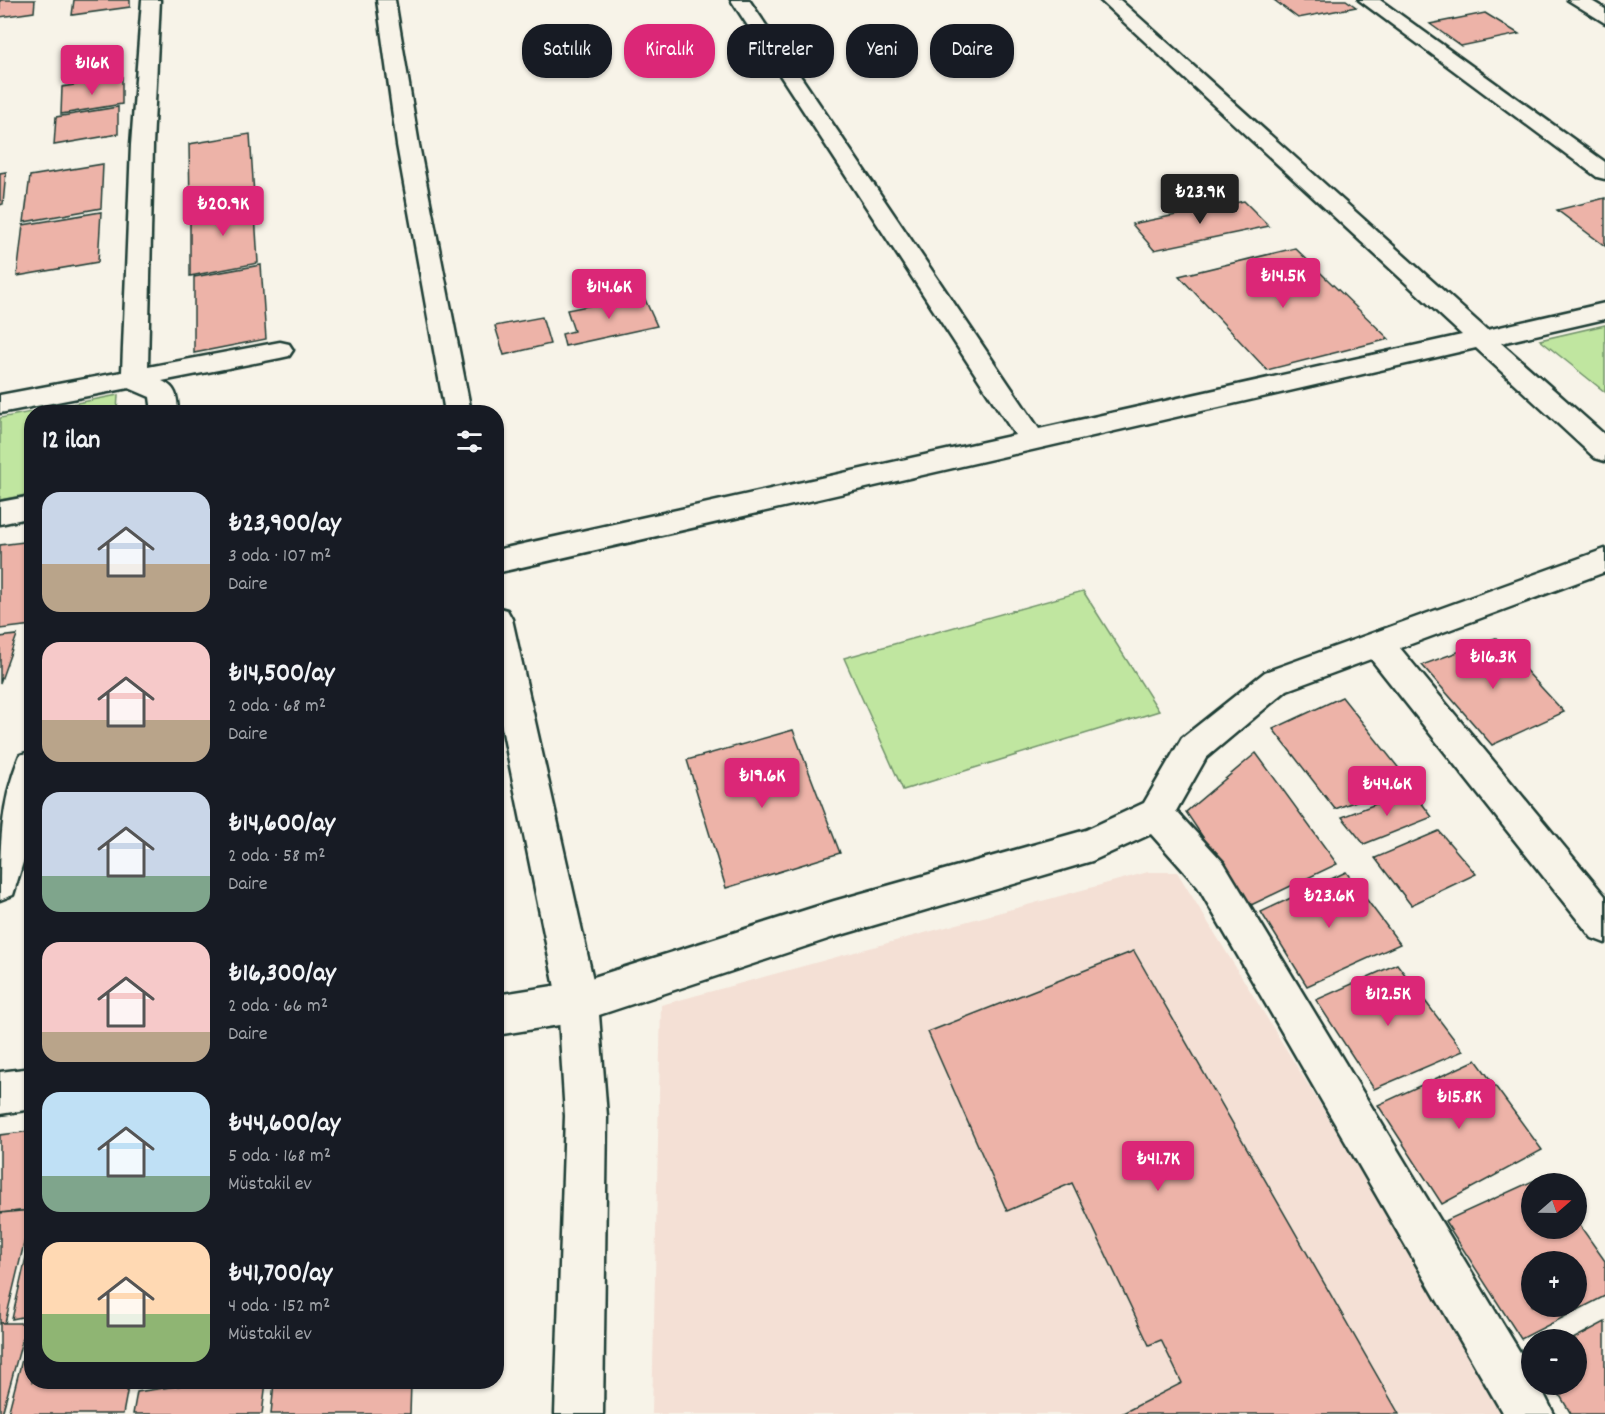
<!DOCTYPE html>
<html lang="tr">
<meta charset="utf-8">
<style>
body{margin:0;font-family:Dekko,sans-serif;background:#242831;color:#f1f3f6;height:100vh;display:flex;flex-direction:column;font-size:22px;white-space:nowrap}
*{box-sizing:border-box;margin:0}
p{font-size:20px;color:#9ea1a6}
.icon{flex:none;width:33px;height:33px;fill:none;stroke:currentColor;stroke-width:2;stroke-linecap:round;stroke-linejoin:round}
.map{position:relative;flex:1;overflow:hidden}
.side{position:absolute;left:24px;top:405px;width:480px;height:984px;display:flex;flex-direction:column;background:#171b24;border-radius:24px;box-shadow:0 2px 4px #0004}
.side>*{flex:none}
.top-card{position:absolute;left:522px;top:24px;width:570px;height:54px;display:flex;gap:12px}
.needle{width:39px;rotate:70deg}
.buttons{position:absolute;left:1521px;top:1173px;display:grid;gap:12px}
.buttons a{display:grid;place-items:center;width:66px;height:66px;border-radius:50%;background:#171b24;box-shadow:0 2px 4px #0004;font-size:30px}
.price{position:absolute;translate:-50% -51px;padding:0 14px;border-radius:6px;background:#db2777;color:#fff;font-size:20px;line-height:39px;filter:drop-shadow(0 2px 3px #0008)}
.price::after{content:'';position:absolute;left:50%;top:36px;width:18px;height:14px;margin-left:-9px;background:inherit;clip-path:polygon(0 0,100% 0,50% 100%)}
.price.active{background:#222;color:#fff}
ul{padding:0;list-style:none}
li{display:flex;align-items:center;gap:18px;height:150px;padding:0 18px}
li span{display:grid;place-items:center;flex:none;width:168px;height:120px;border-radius:18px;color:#555}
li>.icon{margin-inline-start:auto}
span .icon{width:72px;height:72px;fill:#fffc;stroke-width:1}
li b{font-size:26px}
h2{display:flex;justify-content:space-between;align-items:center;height:72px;padding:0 18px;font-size:26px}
.tag{padding:0 21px;border-radius:24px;background:#171b24;box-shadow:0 2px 4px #0004;font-size:21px;line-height:54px}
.tag.active{background:#db2777;color:#fff}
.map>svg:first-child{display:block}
</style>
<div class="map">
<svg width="1605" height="1414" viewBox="0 0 1605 1414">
<rect width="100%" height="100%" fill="#f7f3e8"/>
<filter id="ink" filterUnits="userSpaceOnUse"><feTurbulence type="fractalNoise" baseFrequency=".0167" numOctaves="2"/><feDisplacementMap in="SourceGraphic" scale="12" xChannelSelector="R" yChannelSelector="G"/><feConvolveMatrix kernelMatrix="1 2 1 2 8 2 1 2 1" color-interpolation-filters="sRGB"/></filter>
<g filter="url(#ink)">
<polygon fill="#f4e0d5" points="1148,872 1177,872 1511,1414 652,1414 661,1005"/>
<g fill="#c0e6a0" stroke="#70926a" stroke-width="1.5">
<polygon points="1605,325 1605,392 1540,340"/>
<polygon points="118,395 117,412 32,412 31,494 0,500 0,418"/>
<polygon points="1083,591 1159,711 903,790 844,658"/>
</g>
<g fill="#edb3a8" stroke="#1f3d34" stroke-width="1.5" fill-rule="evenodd">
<polygon points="0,0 35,0 34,12 0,17"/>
<polygon points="74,0 130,0 130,7 72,15"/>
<polygon points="1274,0 1346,0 1356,7 1298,18"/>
<polygon points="1485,13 1519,34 1461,46 1430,24"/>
<polygon points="122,77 122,104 61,114 62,87"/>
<polygon points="118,107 118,134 54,145 56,117"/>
<polygon points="250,134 254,195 190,206 189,144"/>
<polygon points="103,164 101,208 24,222 30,176"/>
<polygon points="6,172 3,204 0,205 0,173"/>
<polygon points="254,198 258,263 190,276 190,209"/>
<polygon points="1605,198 1605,246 1557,210"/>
<polygon points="1244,201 1269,226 1154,250 1132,224"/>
<polygon points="101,212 98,262 17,276 23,225"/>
<polygon points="1295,248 1389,339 1267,370 1179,276"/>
<polygon points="261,265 266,339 194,353 194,277"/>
<polygon points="643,295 657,326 565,346 562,334 574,331 567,310"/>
<polygon points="542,317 550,344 504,355 495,326"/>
<polygon points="32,541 32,625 0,629 0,545"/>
<polygon points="17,635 0,683 0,637"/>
<polygon points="1496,638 1564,712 1492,745 1422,665"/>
<polygon points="1342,697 1409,781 1335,809 1273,729"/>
<polygon points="793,730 840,853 726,888 687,760"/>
<polygon points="1256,753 1337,864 1249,906 1186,812"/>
<polygon points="1412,790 1432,817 1364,844 1342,817"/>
<polygon points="1439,831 1476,874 1411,905 1375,858"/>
<polygon points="1346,872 1400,944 1307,986 1261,912"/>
<polygon points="1134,951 1399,1414 1121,1414 1182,1383 1161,1340 1149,1345 1072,1183 1007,1211 928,1032"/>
<polygon points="1397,964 1463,1051 1374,1089 1316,1000"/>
<polygon points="1476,1060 1542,1150 1442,1204 1378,1105"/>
<polygon points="32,1131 32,1210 0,1213 0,1135"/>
<path d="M 1546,1175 L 1551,1184 L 1532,1184 L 1532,1228 L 1576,1228 L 1576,1220 L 1605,1261 L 1605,1296 L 1521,1339 L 1445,1221 ZM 1532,1262 L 1576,1262 L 1576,1306 L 1532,1306 Z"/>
<polygon points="32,1210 5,1323 0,1323 0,1213"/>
<polygon points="32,1231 32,1315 12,1319"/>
<polygon points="32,1321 32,1382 129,1382 123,1414 8,1414"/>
<polygon points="1605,1322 1605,1414 1571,1414 1553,1384 1576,1384 1576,1340 1571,1340"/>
<polygon points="0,1323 27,1323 2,1414 0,1414"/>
<polygon points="203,1382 266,1382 262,1414 133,1414 137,1392"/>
<polygon points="274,1382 411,1382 410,1414 271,1414"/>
</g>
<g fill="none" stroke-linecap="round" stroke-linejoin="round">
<defs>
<g id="street">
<path d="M 142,0 L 160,0 L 153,145 L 148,367 L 280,342 L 289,344 L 293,350 L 289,356 L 280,358 L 162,381 C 177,388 177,397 178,412 L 152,412 L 150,397 L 129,388 L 0,413 L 0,395 L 122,372 L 131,145 Z"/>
<polygon points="731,0 749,0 1039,429 1462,335 1100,0 1120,0 1487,330 1605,303 1605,319 1501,343 1605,435 1605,461 1595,458 1476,348 496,573 496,550 1015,435"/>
<polygon points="1359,0 1380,0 1605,162 1605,179 1597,177"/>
<polygon points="1568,0 1590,0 1605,9 1605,23"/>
<polygon points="32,496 32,517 0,524 0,502"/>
<polygon points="1605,549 1605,572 1400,648 1605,896 1605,943 1592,938 1371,659 1287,690 1206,758 1176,811 1224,863 1532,1372 1532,1384 1539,1384 1554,1414 1503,1414 1198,887 1151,834 1092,861 834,937 578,1022 496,1035 496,995 578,982 834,901 1086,830 1144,803 1182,738 1265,672"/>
<path d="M 32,751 L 32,833 L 13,895 L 0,900 C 0,848 0,804 20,755 Z"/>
<polygon points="32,1068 32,1109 0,1114 0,1072"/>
</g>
<g id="secondary">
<polygon points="377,0 395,0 419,145 471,412 445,412 397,145"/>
<polygon points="496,607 507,610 512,619 598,1002 607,1116 603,1414 555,1414 565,1116 558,1002 496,698"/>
</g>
</defs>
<use href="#street" stroke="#1f3d34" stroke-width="5"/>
<use href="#secondary" stroke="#1f3d34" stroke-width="5"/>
<use href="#street" fill="#f7f3e8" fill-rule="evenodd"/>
<use href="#secondary" fill="#f7f3e8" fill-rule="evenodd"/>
</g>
</g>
</svg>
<div class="buttons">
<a><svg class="needle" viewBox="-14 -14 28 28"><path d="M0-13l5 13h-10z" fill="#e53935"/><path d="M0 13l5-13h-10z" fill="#9ea1a6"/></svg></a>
<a>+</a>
<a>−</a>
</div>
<b class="price" style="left:92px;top:96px">₺16K</b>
<b class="price active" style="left:1200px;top:225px">₺23.9K</b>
<b class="price" style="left:223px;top:237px">₺20.9K</b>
<b class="price" style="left:1283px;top:309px">₺14.5K</b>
<b class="price" style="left:609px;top:320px">₺14.6K</b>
<b class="price" style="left:1493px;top:690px">₺16.3K</b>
<b class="price" style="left:762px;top:809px">₺19.6K</b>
<b class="price" style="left:1387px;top:817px">₺44.6K</b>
<b class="price" style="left:1329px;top:929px">₺23.6K</b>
<b class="price" style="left:1388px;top:1027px">₺12.5K</b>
<b class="price" style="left:1459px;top:1130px">₺15.8K</b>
<b class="price" style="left:1158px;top:1192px">₺41.7K</b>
<div class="top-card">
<a class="tag">Satılık</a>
<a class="tag active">Kiralık</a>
<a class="tag">Filtreler</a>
<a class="tag">Yeni</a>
<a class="tag">Daire</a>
</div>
<section class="side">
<h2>12 ilan<svg class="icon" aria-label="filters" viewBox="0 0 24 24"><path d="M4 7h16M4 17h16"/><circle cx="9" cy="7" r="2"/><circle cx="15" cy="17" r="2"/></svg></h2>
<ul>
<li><span style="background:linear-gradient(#c9d6e8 60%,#b9a48a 0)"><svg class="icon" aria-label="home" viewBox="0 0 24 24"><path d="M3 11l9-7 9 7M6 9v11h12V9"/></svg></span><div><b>₺23,900/ay</b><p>3 oda · 107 m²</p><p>Daire</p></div></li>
<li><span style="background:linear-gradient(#f6c9c9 65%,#b9a48a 0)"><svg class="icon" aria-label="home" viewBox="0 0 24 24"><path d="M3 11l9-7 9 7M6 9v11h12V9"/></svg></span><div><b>₺14,500/ay</b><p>2 oda · 68 m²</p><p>Daire</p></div></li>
<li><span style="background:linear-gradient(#c9d6e8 70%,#7fa58c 0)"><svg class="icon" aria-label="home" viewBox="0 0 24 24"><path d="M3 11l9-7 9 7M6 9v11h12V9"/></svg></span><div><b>₺14,600/ay</b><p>2 oda · 58 m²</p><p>Daire</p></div></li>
<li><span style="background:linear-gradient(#f6c9c9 75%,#b9a48a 0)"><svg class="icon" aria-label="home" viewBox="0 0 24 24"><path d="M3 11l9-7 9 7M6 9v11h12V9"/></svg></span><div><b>₺16,300/ay</b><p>2 oda · 66 m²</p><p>Daire</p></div></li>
<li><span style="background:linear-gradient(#bfe0f5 70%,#7fa58c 0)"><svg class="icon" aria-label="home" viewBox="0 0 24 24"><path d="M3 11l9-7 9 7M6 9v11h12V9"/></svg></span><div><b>₺44,600/ay</b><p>5 oda · 168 m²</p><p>Müstakil ev</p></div></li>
<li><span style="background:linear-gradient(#ffd9b3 60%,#8fb573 0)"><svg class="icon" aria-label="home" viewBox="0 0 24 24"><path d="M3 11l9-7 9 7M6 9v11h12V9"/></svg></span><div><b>₺41,700/ay</b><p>4 oda · 152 m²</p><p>Müstakil ev</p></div></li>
</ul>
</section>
</div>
